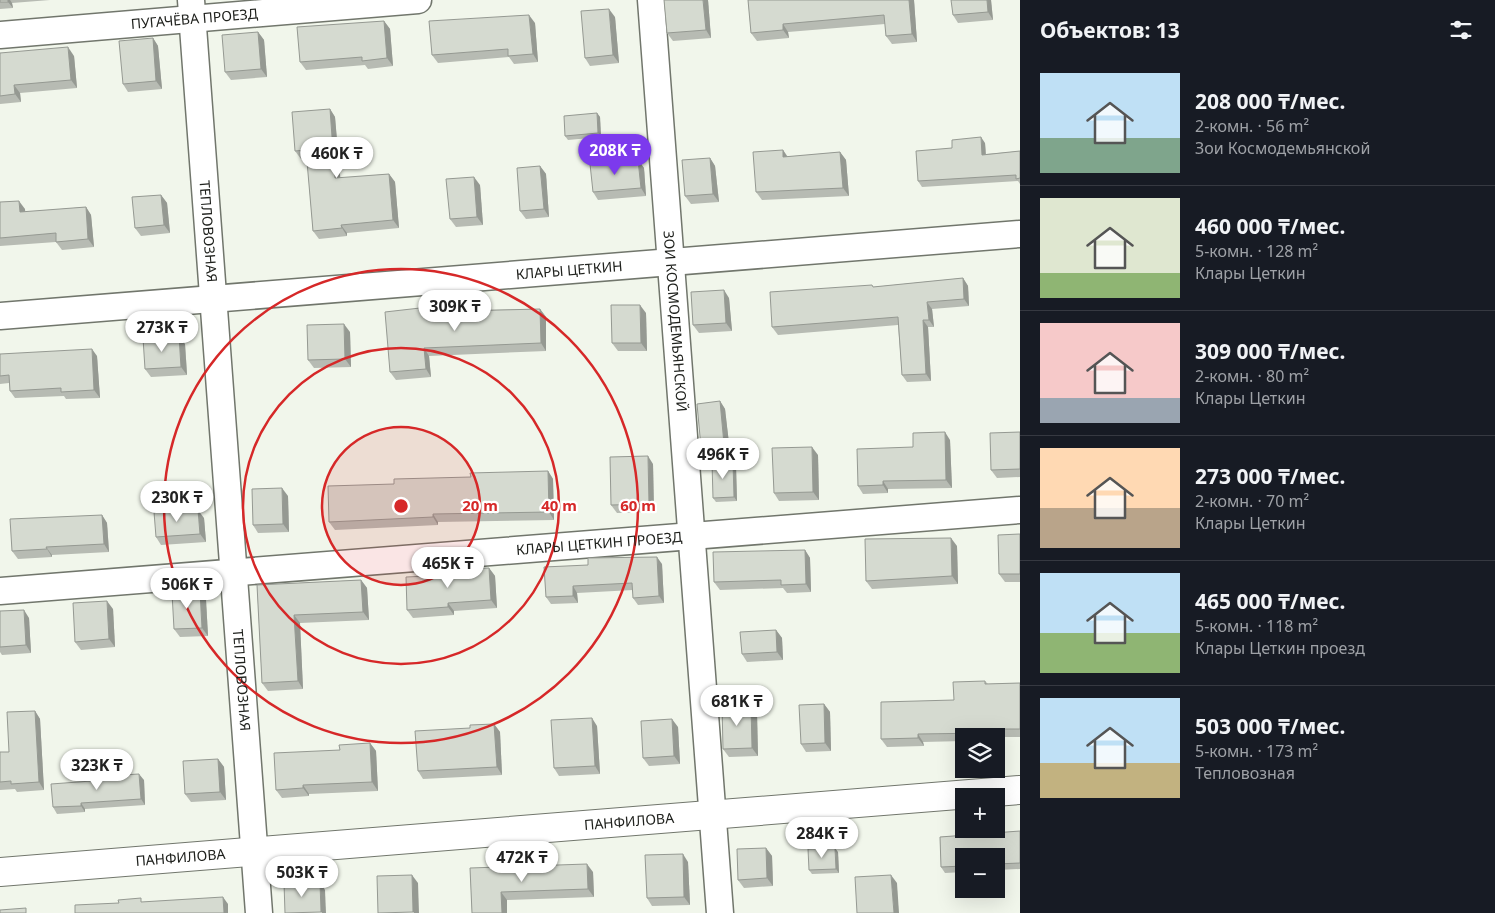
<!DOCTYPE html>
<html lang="ru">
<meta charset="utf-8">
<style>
body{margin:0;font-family:"Noto Sans",sans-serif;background:#20242c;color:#f1f3f6;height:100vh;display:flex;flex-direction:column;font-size:19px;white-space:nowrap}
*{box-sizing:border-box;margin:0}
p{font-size:16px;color:#9ea1a6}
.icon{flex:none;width:28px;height:28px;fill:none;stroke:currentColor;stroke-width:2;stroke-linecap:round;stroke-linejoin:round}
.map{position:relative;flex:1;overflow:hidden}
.details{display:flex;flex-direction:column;background:#171b24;width:475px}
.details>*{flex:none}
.fabs{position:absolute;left:955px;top:728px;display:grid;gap:10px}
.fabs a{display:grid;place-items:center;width:50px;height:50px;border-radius:0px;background:#171b24;box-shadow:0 5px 20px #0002;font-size:25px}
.price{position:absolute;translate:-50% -42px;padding:0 11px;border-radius:18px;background:#fff;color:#222;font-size:16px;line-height:32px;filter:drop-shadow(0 1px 2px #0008)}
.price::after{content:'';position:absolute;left:50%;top:30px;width:15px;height:11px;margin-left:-8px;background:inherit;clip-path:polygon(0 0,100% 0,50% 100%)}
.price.active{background:#7c3aed;color:#fff}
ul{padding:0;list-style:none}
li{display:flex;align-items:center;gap:15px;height:125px;padding:0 20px}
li+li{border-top:1px solid #363941}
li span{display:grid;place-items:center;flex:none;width:140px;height:100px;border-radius:0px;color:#555}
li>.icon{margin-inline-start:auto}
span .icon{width:60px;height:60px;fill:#fffc;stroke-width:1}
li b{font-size:21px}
h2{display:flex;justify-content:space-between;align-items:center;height:60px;padding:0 20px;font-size:21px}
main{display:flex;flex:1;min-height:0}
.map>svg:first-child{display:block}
</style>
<main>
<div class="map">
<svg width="1020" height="913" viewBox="0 0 1020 913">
<rect width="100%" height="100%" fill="#f1f6eb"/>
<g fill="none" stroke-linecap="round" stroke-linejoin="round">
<defs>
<g id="minor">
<path id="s1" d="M 191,0 L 259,913"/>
<path id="s2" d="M 651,0 L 720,913"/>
<path id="s3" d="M 0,35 L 418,0"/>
<path id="s4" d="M 0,316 L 1020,234"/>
<path id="s5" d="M 0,591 L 1020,510"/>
</g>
<g id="tertiary">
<path id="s6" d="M 0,872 L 1020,790"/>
</g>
</defs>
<use href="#minor" stroke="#71766c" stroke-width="29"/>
<use href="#tertiary" stroke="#71766c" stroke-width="30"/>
<use href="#minor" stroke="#fff" stroke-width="26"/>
<use href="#tertiary" stroke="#fff" stroke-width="28"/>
</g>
<g fill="#b7bbb3">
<polygon points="0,0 50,0 12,3 13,8 0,9"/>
<polygon points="708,0 711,38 673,41 667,33"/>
<polygon points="748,0 914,0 917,42 892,44 886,36 885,24 788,32 789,38 757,41 751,33"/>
<polygon points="991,0 993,20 958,23 953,15"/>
<polygon points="615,17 619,63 590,66 585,58"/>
<polygon points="384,21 390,29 393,66 368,69 365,65 306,70 300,62"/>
<polygon points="535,23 538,62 514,64 509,57 438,63 432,55"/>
<polygon points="258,32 264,40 267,77 231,80 225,72"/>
<polygon points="153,38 158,46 162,89 128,92 123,84"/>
<polygon points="0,53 74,56 77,88 20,93 21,102 0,104"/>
<polygon points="330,109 335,117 340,178 389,174 395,182 399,228 347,233 347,236 319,239 313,231 307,159 301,159 295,151"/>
<polygon points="597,113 600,117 601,137 568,140 565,136"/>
<polygon points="985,143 986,154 1020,151 1020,184 1018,181 922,187 918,181 952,148"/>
<polygon points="783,150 788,157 840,152 846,160 849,196 762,200 756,192"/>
<polygon points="710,158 715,166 719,202 691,204 685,196"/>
<polygon points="638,160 644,168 646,196 598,200 593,192"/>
<polygon points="540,166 546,174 549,217 526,219 520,211"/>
<polygon points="480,185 483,225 456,227 450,219"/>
<polygon points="161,195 167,203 170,233 141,236 135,228"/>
<polygon points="0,202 25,209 25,212 86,207 91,215 94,247 62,250 56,242 0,246"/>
<polygon points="963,278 968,286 969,306 932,309 934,327 928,327 931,381 907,382 902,375 898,325 778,335 772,327 874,287"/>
<polygon points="729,298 732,331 699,333 693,325"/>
<polygon points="540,309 546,317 546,351 429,356 431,377 396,380 390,372 423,311"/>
<polygon points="646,313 647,351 618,351 612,343"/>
<polygon points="350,332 351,367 314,368 308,360"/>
<polygon points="185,344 187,375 151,377 145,369"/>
<polygon points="0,354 97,356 100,398 66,399 64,396 15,398 10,391 9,383 0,384"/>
<polygon points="720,401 725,409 730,452 707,455 701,447"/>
<polygon points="1020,432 1020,477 997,478 991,470"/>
<polygon points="950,440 952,488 888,489 888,493 863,494 858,486 913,447"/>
<polygon points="818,455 819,500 779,501 774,493"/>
<polygon points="733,462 736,466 737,501 716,502 713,498"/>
<polygon points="653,464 654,512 617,513 611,505"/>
<polygon points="548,471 553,479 554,520 438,522 438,525 335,530 329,522 394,484"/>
<polygon points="288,496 289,532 258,533 253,525"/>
<polygon points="102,515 107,523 109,552 52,555 52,557 18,559 12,551"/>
<polygon points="204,518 206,542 161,545 156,537"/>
<polygon points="1020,534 1020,582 1005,582 999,574"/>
<polygon points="957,546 958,584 872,589 866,581"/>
<polygon points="805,550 810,558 811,592 787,593 783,588 720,590 714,582"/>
<polygon points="662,564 664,603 638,605 633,598 633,590 577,593 578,603 551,604 546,597 544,567"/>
<polygon points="489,568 495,576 497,608 454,611 454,615 413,618 407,610 449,575"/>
<polygon points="361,580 367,588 369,620 300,623 303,689 268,691 262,683 257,585"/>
<polygon points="206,600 208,636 180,637 174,629"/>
<polygon points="113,609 115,647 81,650 75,642"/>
<polygon points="0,611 29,618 31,653 2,655 0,652"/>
<polygon points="776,630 782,638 783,660 747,662 742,654"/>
<polygon points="985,681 988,684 1020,683 1020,737 996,737 996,736 964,736 964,741 923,742 924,746 887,747 881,739 954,700"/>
<polygon points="824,704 830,712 831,751 806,752 801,744"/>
<polygon points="751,705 757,713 758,756 729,757 723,749"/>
<polygon points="35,711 40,719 44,790 17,792 15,789 0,790 0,752 9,752"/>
<polygon points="494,724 500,732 502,775 423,779 418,771 470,728"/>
<polygon points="597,726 600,774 559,776 554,768"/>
<polygon points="678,727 680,764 649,766 643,758"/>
<polygon points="370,743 376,751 378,791 309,794 309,796 282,798 276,790 340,750"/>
<polygon points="218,759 224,767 226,800 191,802 185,794"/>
<polygon points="144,780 145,805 85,809 85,812 57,814 53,807"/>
<polygon points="1020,831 1020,869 996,870 996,856 964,856 964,872 945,873 941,867 940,837"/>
<polygon points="766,848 772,856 773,886 744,888 738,880"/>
<polygon points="838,852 839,873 812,874 809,870"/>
<polygon points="688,862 690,905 652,906 647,898"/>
<polygon points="470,868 593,872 594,897 507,900 507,913 472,913"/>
</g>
<g fill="#959992">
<polygon points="8,0 10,0 12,3 13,8 8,2"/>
<polygon points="703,0 708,0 711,38 706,30"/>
<polygon points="909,0 914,0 917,42 912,34"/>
<polygon points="987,0 991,0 993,20 988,12"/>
<polygon points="609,9 615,17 619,63 613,55"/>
<polygon points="529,15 535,23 538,62 533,54"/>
<polygon points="384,21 390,29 393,66 387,58"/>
<polygon points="783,24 788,32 789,38 783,30"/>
<polygon points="258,32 264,40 267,77 261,69"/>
<polygon points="153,38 158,46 162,89 156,81"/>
<polygon points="68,47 74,56 77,88 71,80"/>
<polygon points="14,85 20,93 21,102 15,94"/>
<polygon points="330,109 335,117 341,186 335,178"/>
<polygon points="597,113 600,117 601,137 598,133"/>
<polygon points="981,137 985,143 986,160 982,155"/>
<polygon points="783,150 788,158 783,157"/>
<polygon points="840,152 846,160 849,196 843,188"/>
<polygon points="710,158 715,166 719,202 713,194"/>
<polygon points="638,160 644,168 646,196 641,188"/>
<polygon points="540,166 546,174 549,217 544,209"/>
<polygon points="389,174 395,182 399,228 393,220"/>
<polygon points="474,177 480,185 483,225 477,217"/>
<polygon points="161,195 167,203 170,233 164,225"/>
<polygon points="19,201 25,209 26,220 20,212"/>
<polygon points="86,207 91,215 94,247 88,239"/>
<polygon points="341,225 347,233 347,236 342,228"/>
<polygon points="963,278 968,286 969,306 964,299"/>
<polygon points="724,290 729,298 732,331 726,323"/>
<polygon points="927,302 932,309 934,327 929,320"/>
<polygon points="640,305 646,313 647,351 641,343"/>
<polygon points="540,309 546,317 546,351 541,343"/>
<polygon points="923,320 928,327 931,381 926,374"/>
<polygon points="344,324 350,332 351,367 345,359"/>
<polygon points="179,336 185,344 187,375 181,367"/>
<polygon points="424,348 429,356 431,377 426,369"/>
<polygon points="92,349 97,356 100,398 94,390"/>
<polygon points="720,401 725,409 730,452 724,444"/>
<polygon points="945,432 950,440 952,488 946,480"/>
<polygon points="812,447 818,455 819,500 813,492"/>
<polygon points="648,456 653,464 654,512 649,504"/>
<polygon points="733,462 736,466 737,501 734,497"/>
<polygon points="548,471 553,479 554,520 549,512"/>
<polygon points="883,481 888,489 888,493 883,485"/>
<polygon points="282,488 288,496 289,532 283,524"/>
<polygon points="198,510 204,518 206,542 200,534"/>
<polygon points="433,514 438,522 438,525 433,517"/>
<polygon points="102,515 107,523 109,552 104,544"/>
<polygon points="951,538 957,546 958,584 952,576"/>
<polygon points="46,547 52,555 52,557 47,549"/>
<polygon points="805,550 810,558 811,592 806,584"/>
<polygon points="657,557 662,564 664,603 659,596"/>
<polygon points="489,568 495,576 497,608 491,600"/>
<polygon points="361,580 367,588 369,620 363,612"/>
<polygon points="573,586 577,593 578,603 573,596"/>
<polygon points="200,591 206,600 208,636 202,628"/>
<polygon points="107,601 113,609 115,647 109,639"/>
<polygon points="448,603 454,611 454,615 448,607"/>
<polygon points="24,610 29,618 31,653 26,645"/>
<polygon points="294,615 300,623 303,689 298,681"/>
<polygon points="776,630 782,638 783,660 777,652"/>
<polygon points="824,704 830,712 831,751 825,743"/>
<polygon points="751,705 757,713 758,756 752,748"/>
<polygon points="35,711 40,719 44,790 39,782"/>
<polygon points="592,718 597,726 600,774 595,766"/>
<polygon points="672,719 678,727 680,764 674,756"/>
<polygon points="494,724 500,732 502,775 497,767"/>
<polygon points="986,729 991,736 989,736 987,733"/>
<polygon points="918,734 923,742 924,746 918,738"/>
<polygon points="370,743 376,751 378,791 372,782"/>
<polygon points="218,759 224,767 226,800 220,792"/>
<polygon points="139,774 144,780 145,805 141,799"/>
<polygon points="303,785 309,794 309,796 303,788"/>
<polygon points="81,803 85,809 85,812 81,806"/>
<polygon points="766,848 772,856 773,886 767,878"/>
<polygon points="835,848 838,852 839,873 836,869"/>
<polygon points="683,854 688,862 690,905 684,897"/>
<polygon points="587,864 593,872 594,897 588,889"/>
<polygon points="412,875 418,883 419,913 414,913 413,912"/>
<polygon points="891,875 897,883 899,913 894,913"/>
<polygon points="320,882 325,890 326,913 322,913 321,912"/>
<polygon points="501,892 507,900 507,913 502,913"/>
<polygon points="223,897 228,904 228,913 224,913"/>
</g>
<g fill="#d5dad0" stroke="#959992">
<rect x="0" y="0" width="8" height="2"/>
<polygon points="664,0 703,0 706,30 667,33"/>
<polygon points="748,0 909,0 912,34 886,36 884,15 783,24 783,30 751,33"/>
<polygon points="951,0 987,0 988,12 953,15"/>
<polygon points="609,9 613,55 585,58 581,11"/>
<polygon points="529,15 533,54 508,56 508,49 432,55 429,21"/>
<polygon points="384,21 387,58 362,61 362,57 300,62 297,27"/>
<polygon points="258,32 261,69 225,72 222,35"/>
<polygon points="153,38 156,81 123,84 119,41"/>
<polygon points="68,47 71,80 14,85 15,94 0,96 0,53"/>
<polygon points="330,109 335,178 389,174 393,220 341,225 342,228 313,231 306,150 295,151 292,112"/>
<polygon points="597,113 598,133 565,136 564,116"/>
<polygon points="981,137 982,155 1020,151 1020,178 1016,179 1016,175 918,181 916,151 952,148 952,140"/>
<polygon points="783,150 783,157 840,152 843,188 756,192 753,152"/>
<polygon points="710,158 713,194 685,196 682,160"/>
<polygon points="638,160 641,188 593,192 590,164"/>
<polygon points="540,166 544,209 520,211 517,168"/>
<polygon points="474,177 477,217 450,219 446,179"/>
<polygon points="161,195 164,225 135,228 132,197"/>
<polygon points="19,201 20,212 86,207 88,239 56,242 56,233 0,238 0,202"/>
<polygon points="963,278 964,299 927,302 929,320 923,320 926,374 902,375 898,317 772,327 770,292 872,285 873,287"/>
<polygon points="724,290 726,323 693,325 691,292"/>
<polygon points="611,305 640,305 641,343 612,343"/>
<polygon points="420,308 421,312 540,309 541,343 424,348 426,369 390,372 385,312"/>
<polygon points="344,324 345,359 308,360 307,325"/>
<polygon points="179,336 181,367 145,369 143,338"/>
<polygon points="92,349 94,390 61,392 61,388 10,391 9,375 0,376 0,354"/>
<polygon points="720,401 724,444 701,447 697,404"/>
<polygon points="945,432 946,480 883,481 883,485 858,486 857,449 913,447 913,433"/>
<polygon points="1020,432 1020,469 991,470 990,433"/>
<polygon points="812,447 813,492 774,493 772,448"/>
<polygon points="648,456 649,504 611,505 610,457"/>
<polygon points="712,462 733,462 734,497 713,498"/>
<polygon points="548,471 549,512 433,514 433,517 329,522 328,486 394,484 394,479 471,477 470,473"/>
<polygon points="282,488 283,524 253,525 252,489"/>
<polygon points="198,510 200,534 156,537 154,512"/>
<polygon points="102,515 104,544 46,547 47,549 12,551 10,519"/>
<polygon points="1020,534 1020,574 999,574 998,535"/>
<polygon points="951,538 952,576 866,581 865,539"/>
<polygon points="805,550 806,584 781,585 781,580 714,582 713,552"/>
<polygon points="657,557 659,596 633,598 632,583 573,586 573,596 546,597 544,567 588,565 588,558"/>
<polygon points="489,568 491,600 448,603 448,607 407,610 406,577 449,575 448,570"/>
<polygon points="361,580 363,612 294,615 298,681 262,683 257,585"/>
<polygon points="200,591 202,628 174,629 172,593"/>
<polygon points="107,601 109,639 75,642 73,603"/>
<polygon points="24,610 26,645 0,647 0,611"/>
<polygon points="776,630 777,652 742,654 740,632"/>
<polygon points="985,681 985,684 1020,683 1020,729 986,729 987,733 918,734 918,738 881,739 881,702 954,700 953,682"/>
<polygon points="824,704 825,743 801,744 799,705"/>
<polygon points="751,705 752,748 723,749 722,706"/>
<polygon points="35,711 39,782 11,784 11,781 0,782 0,752 9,752 7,712"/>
<polygon points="592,718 595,766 554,768 551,720"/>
<polygon points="672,719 674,756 643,758 641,721"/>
<polygon points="494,724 497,767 418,771 415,731 470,728 470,725"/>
<polygon points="370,743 372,782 303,785 303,788 276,790 274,753 340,750 339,745"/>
<polygon points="218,759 220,792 185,794 183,761"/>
<polygon points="139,774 141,799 81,803 81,806 53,807 51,784 105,780 105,776"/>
<polygon points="1020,831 1020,863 996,864 996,856 964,856 964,866 941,867 940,837"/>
<polygon points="766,848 767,878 738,880 737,849"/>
<polygon points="835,848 836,869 809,870 808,849"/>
<polygon points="683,854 684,897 647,898 645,855"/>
<polygon points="587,864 588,889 501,892 502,913 472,913 470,868"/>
<polygon points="412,875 413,912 378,913 377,876"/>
<polygon points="891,875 894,913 857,913 855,877"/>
<polygon points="320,882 321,912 285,913 284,883"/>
<polygon points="223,897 224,913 75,913 75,905 119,903 118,900 141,898 141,902"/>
<polygon points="26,908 26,913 0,913 0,910"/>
</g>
<circle cx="401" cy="506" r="79" fill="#d62828" fill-opacity=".12"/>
<g fill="none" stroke="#d62828" stroke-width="2.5">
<circle cx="401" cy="506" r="79"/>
<circle cx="401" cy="506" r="158"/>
<circle cx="401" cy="506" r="237"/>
</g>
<g text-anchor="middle" stroke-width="4.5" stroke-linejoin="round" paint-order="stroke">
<g font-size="14" fill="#20221e" stroke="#fff">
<text dy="5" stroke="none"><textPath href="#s3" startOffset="195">ПУГАЧЁВА ПРОЕЗД</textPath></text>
<text dy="5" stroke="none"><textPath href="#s1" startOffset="232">ТЕПЛОВОЗНАЯ</textPath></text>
<text dy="5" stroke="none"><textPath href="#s4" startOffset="571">КЛАРЫ ЦЕТКИН</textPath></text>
<text dy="5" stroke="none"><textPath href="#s2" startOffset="322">ЗОИ КОСМОДЕМЬЯНСКОЙ</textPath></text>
<text dy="5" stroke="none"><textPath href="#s5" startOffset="601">КЛАРЫ ЦЕТКИН ПРОЕЗД</textPath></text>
<text dy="5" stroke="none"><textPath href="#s1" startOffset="682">ТЕПЛОВОЗНАЯ</textPath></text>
<text dy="5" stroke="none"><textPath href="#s6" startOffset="631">ПАНФИЛОВА</textPath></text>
<text dy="5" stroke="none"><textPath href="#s6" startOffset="181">ПАНФИЛОВА</textPath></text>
</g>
</g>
<circle cx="401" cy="506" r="8" fill="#d62828" stroke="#fff" stroke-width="2.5"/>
<g font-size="15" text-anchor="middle" font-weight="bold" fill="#d62828" stroke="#fff" stroke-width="4.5" stroke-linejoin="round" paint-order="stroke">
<text x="480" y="511">20 m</text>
<text x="559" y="511">40 m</text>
<text x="638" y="511">60 m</text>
</g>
</svg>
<div class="fabs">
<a><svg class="icon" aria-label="layers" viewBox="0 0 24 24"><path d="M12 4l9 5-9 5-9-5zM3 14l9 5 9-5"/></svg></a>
<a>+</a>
<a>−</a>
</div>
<b class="price active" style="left:615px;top:176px">208K ₸</b>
<b class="price" style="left:337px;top:179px">460K ₸</b>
<b class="price" style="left:455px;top:332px">309K ₸</b>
<b class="price" style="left:162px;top:353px">273K ₸</b>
<b class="price" style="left:723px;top:480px">496K ₸</b>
<b class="price" style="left:177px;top:523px">230K ₸</b>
<b class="price" style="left:448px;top:589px">465K ₸</b>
<b class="price" style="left:187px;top:610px">506K ₸</b>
<b class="price" style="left:737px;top:727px">681K ₸</b>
<b class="price" style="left:97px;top:791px">323K ₸</b>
<b class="price" style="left:822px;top:859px">284K ₸</b>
<b class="price" style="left:522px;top:883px">472K ₸</b>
<b class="price" style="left:302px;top:898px">503K ₸</b>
</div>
<section class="details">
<h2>Объектов: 13<svg class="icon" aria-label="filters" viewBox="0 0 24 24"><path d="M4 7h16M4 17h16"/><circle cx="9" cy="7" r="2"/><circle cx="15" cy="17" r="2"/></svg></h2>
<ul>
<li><span style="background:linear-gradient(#bfe0f5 65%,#7fa58c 0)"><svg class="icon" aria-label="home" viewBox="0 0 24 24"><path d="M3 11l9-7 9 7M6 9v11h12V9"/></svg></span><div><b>208 000 ₸/мес.</b><p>2-комн. · 56 m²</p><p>Зои Космодемьянской</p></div></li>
<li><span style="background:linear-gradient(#dfe7d0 75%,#8fb573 0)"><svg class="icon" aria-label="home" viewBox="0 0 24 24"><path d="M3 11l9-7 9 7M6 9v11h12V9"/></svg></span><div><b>460 000 ₸/мес.</b><p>5-комн. · 128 m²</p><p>Клары Цеткин</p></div></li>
<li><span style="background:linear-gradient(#f6c9c9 75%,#9aa5b1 0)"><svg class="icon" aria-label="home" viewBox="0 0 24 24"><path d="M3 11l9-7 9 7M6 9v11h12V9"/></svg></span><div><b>309 000 ₸/мес.</b><p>2-комн. · 80 m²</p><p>Клары Цеткин</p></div></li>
<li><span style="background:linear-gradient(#ffd9b3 60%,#b9a48a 0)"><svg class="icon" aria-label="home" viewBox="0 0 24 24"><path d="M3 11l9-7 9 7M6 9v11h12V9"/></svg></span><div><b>273 000 ₸/мес.</b><p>2-комн. · 70 m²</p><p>Клары Цеткин</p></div></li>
<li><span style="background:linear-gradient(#bfe0f5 60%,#8fb573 0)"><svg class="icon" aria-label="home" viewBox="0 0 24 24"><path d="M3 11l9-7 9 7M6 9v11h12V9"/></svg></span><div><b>465 000 ₸/мес.</b><p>5-комн. · 118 m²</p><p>Клары Цеткин проезд</p></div></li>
<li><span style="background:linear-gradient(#bfe0f5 65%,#c2b280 0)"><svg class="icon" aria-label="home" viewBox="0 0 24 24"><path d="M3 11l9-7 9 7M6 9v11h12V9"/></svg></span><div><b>503 000 ₸/мес.</b><p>5-комн. · 173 m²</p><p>Тепловозная</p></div></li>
</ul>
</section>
</main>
